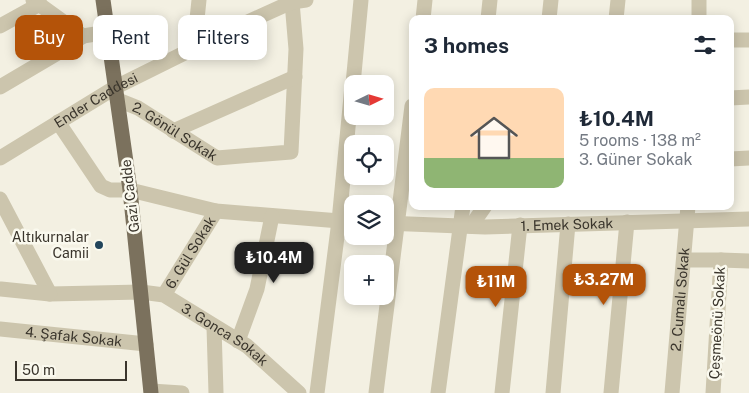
<!DOCTYPE html>
<meta charset="utf-8">
<style>
body{margin:0;font-family:"Public Sans",sans-serif;background:#f2f2f3;color:#1f2937;height:100vh;display:flex;flex-direction:column;font-size:19px;white-space:nowrap}
*{box-sizing:border-box;margin:0}
p{font-size:16px;color:#747a83}
.icon{flex:none;width:28px;height:28px;fill:none;stroke:currentColor;stroke-width:2;stroke-linecap:round;stroke-linejoin:round}
.map{position:relative;flex:1;overflow:hidden}
.side{position:absolute;left:409px;top:15px;width:325px;height:195px;display:flex;flex-direction:column;background:#fff;border-radius:10px;box-shadow:0 2px 12px #0003}
.side>*{flex:none}
.guide{position:absolute;left:15px;top:15px;width:319px;height:45px;display:flex;gap:10px}
.needle{width:32px;rotate:85deg}
.buttons{position:absolute;left:344px;top:75px;display:grid;gap:10px}
.buttons a{display:grid;place-items:center;width:50px;height:50px;border-radius:10px;background:#fff;box-shadow:0 2px 12px #0003;font-size:25px}
.scale{position:absolute;left:15px;bottom:12px;width:112px;box-sizing:border-box;padding-left:5px;border:2px solid #3a352c;border-top:0;font-size:14px;line-height:18px;white-space:nowrap;color:#3a352c;-webkit-text-stroke:4px #faf9ee;paint-order:stroke}
.price{position:absolute;translate:-50% -42px;padding:0 11px;border-radius:10px;background:#b45309;color:#fff;font-size:16px;line-height:32px;filter:drop-shadow(0 1px 2px #0008)}
.price::after{content:'';position:absolute;left:50%;top:30px;width:15px;height:11px;margin-left:-8px;background:inherit;clip-path:polygon(0 0,100% 0,50% 100%)}
.price.on{background:#222;color:#fff}
ul{padding:0;list-style:none}
li{display:flex;align-items:center;gap:15px;height:125px;padding:0 15px}
li+li{border-top:1px solid #e0e1e3}
li span{display:grid;place-items:center;flex:none;width:140px;height:100px;border-radius:10px;color:#555}
li>.icon{margin-inline-start:auto}
span .icon{width:60px;height:60px;fill:#fffc;stroke-width:1}
li b{font-size:21px}
h2{display:flex;justify-content:space-between;align-items:center;height:60px;padding:0 15px;font-size:21px}
.chip{padding:0 18px;border-radius:10px;background:#fff;box-shadow:0 2px 12px #0003;font-size:18px;line-height:45px}
.chip.on{background:#b45309;color:#fff}
.map>svg:first-child{display:block}
</style>
<div class="map">
<svg width="749" height="393" viewBox="0 0 749 393">
<rect width="100%" height="100%" fill="#f3f0e2"/>
<g fill="none" stroke-linecap="round" stroke-linejoin="round">
<g stroke="#ccc5ad" stroke-width="15">
<polyline points="33,0 83,36 108,32"/>
<polyline points="423,19 425,0"/>
<polyline points="488,19 490,0"/>
<polyline points="549,19 551,0"/>
<polyline points="616,19 618,0"/>
<polyline points="699,19 699,0"/>
<polyline points="0,26 40,4"/>
<polyline points="730,40 749,40"/>
<polyline points="194,48 199,0"/>
<polyline points="353,84 361,0"/>
<polyline points="0,87 61,51 83,36"/>
<polyline points="730,98 749,97"/>
<path id="s1" d="M 118,100 L 138,108 L 217,158 L 291,152 L 296,49 L 292,2"/>
<polyline points="58,122 101,186 110,190 130,190 216,211 352,222"/>
<polyline points="173,131 295,77"/>
<path id="s2" d="M 0,158 L 116,87 L 241,25 L 292,2 L 306,0"/>
<polyline points="730,159 749,158"/>
<path id="s3" d="M 0,199 L 50,294 L 141,292 L 164,295 L 247,346 L 299,393"/>
<path id="s4" d="M 385,223 L 485,227 L 749,219"/>
<polyline points="471,226 485,206"/>
<polyline points="684,260 721,260 713,393"/>
<polyline points="721,260 749,261"/>
<polyline points="1,289 50,294"/>
<path id="s5" d="M 164,295 L 216,211"/>
<polyline points="214,327 216,393"/>
<path id="s6" d="M 0,329 L 146,344"/>
<polyline points="238,341 257,289 272,216"/>
<polyline points="151,391 182,393"/>
<polyline points="317,393 339,221 352,86"/>
<polyline points="376,393 412,106"/>
<polyline points="438,393 463,206"/>
<polyline points="502,393 520,225"/>
<polyline points="553,393 568,224"/>
<polyline points="611,393 627,222"/>
<path id="s7" d="M 672,393 L 688,206"/>
</g>
<polyline stroke="#7b715d" stroke-width="15" points="103,0 130,190 151,393"/>
</g>
<circle fill="#22455b" stroke="#faf9ee" stroke-width="2" cx="99" cy="245" r="5"/>
<g text-anchor="middle" stroke-width="5" stroke-linejoin="round" paint-order="stroke">
<g font-size="14" fill="#3a352c" stroke="#faf9ee">
<text dy="5" stroke="none"><textPath href="#s2" startOffset="112">Ender Caddesi</textPath></text>
<text dy="5" stroke="none"><textPath href="#s1" startOffset="65">2. Gönül Sokak</textPath></text>
<text transform="translate(130 196) rotate(-97)" y="5">Gazi Cadde</text>
<text dy="5" stroke="none"><textPath href="#s4" startOffset="182">1. Emek Sokak</textPath></text>
<text dy="5" stroke="none"><textPath href="#s5" startOffset="50">6. Gül Sokak</textPath></text>
<text dy="5" stroke="none"><textPath href="#s7" startOffset="94">2. Cumalı Sokak</textPath></text>
<text transform="translate(717 323) rotate(-87)" y="5">Çeşmeönü Sokak</text>
<text dy="5" stroke="none"><textPath href="#s3" startOffset="294">3. Gonca Sokak</textPath></text>
<text dy="5" stroke="none"><textPath href="#s6" startOffset="74">4. Şafak Sokak</textPath></text>
</g>
<g font-size="14" fill="#3a352c" stroke="#faf9ee" text-anchor="end">
<text x="89" y="242">Altıkurnalar<tspan x="89" dy="16">Camii</tspan></text>
</g>
</g>
</svg>
<div class="buttons">
<a><svg class="needle" viewBox="-14 -14 28 28"><path d="M0-13l5 13h-10z" fill="#e53935"/><path d="M0 13l5-13h-10z" fill="#747a83"/></svg></a>
<a><svg class="icon" aria-label="locate" viewBox="0 0 24 24"><circle cx="12" cy="12" r="6"/><path d="M12 2v4M12 18v4M2 12h4M18 12h4"/></svg></a>
<a><svg class="icon" aria-label="layers" viewBox="0 0 24 24"><path d="M12 4l9 5-9 5-9-5zM3 14l9 5 9-5"/></svg></a>
<a>+</a>
</div>
<div class="scale">50 m</div>
<b class="price on" style="left:274px;top:284px">₺10.4M</b>
<b class="price" style="left:604px;top:306px">₺3.27M</b>
<b class="price" style="left:496px;top:308px">₺11M</b>
<div class="guide">
<a class="chip on">Buy</a>
<a class="chip">Rent</a>
<a class="chip">Filters</a>
</div>
<section class="side">
<h2>3 homes<svg class="icon" aria-label="filters" viewBox="0 0 24 24"><path d="M4 7h16M4 17h16"/><circle cx="9" cy="7" r="2"/><circle cx="15" cy="17" r="2"/></svg></h2>
<ul>
<li><span style="background:linear-gradient(#ffd9b3 70%,#8fb573 0)"><svg class="icon" aria-label="home" viewBox="0 0 24 24"><path d="M3 11l9-7 9 7M6 9v11h12V9"/></svg></span><div><b>₺10.4M</b><p>5 rooms · 138 m²</p><p>3. Güner Sokak</p></div></li>
</ul>
</section>
</div>
